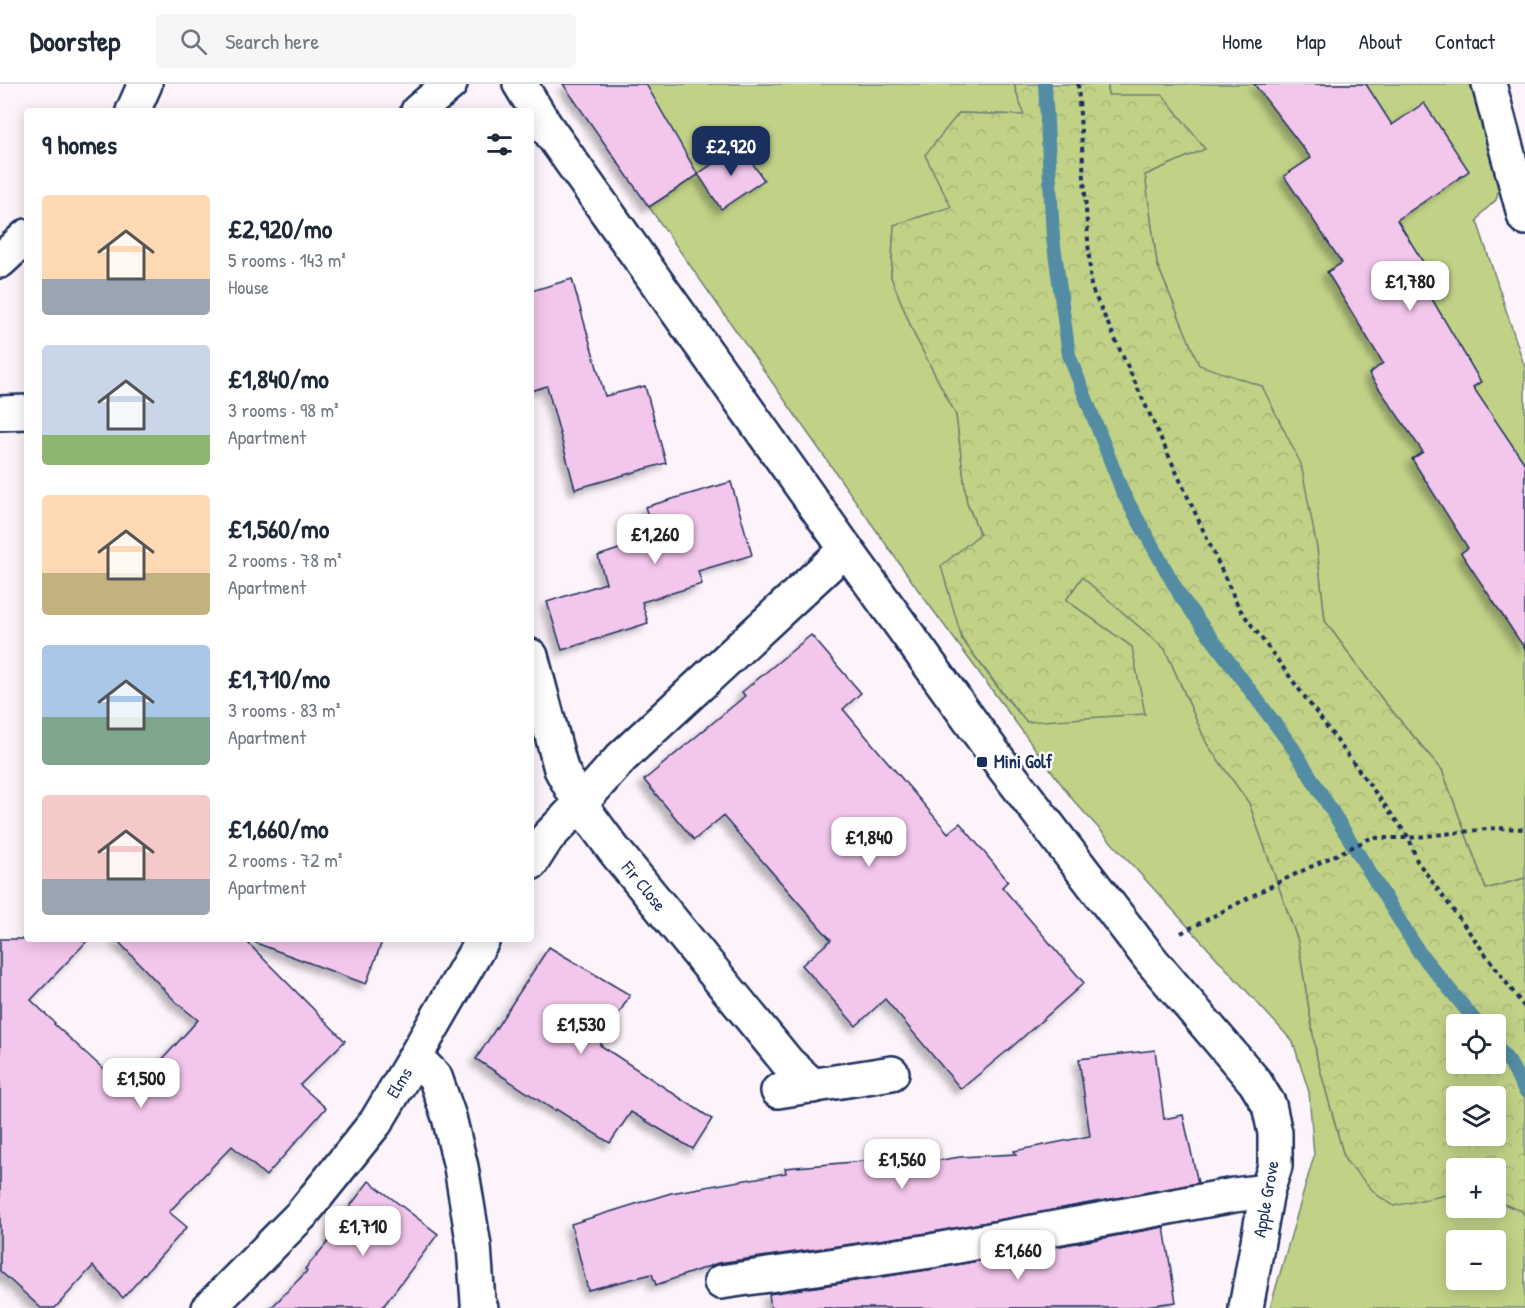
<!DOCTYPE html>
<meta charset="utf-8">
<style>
body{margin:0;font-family:"Patrick Hand",sans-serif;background:#f6f6f7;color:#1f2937;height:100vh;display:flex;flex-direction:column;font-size:22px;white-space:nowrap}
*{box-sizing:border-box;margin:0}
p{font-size:20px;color:#747a83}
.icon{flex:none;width:33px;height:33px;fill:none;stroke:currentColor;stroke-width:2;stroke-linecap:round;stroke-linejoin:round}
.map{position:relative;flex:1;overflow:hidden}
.drawer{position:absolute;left:24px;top:24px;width:510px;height:834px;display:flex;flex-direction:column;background:#fff;border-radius:6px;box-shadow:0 3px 15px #0003}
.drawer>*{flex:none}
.controls{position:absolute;left:1446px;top:930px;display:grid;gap:12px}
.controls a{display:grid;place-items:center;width:60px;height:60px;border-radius:6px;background:#fff;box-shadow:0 3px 15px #0003;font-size:30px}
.price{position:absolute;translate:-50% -51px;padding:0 14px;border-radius:12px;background:#fff;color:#222;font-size:20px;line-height:39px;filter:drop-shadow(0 2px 3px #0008)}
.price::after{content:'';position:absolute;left:50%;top:36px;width:18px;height:14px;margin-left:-9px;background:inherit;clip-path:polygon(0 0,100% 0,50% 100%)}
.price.active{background:#1b2f5e;color:#fff}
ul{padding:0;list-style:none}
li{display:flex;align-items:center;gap:18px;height:150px;padding:0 18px}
li span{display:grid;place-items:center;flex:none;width:168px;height:120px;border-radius:6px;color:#555}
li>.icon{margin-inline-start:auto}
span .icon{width:72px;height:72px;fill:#fffc;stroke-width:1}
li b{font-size:26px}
h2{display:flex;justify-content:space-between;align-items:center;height:72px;padding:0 18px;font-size:26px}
header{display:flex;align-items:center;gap:36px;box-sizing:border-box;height:84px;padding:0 30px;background:#fff;border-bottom:2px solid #e0e1e3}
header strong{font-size:28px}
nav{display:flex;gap:33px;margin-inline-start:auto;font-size:21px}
.search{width:420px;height:54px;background:#f6f6f7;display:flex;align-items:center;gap:15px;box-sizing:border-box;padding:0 21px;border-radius:6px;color:#747a83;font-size:22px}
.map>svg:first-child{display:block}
</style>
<header>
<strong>Doorstep</strong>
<div class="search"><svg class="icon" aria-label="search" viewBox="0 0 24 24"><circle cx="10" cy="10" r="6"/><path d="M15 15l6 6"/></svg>Search here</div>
<nav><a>Home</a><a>Map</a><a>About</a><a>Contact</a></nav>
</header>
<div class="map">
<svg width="1525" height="1224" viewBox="0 0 1525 1224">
<defs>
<pattern id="forest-crowns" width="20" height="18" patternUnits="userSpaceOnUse" patternTransform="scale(1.5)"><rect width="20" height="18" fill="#c1d287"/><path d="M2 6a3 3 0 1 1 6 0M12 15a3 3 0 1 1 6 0" fill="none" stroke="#a5b577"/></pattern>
<filter id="shadow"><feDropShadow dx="-5.5" dy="5.5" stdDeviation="3" flood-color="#0004"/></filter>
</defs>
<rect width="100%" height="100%" fill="#fdf4fb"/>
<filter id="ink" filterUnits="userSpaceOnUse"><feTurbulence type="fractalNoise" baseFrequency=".0167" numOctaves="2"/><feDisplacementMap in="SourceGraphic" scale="12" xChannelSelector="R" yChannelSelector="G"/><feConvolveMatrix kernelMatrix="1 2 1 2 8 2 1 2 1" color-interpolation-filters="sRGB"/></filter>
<g filter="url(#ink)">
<g fill="#c1d287" stroke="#6e8072" stroke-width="1.5" fill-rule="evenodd">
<path d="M 646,0 L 1014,0 L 1024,31 L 959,29 L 951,123 L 894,141 L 891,193 L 914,250 L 956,331 L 967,419 L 980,451 L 962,555 L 1004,612 L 1027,638 L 1132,563 L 1066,516 L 1082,493 L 1165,565 L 1207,660 L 1249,719 L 1298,857 L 1317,974 L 1345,1076 L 1394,1121 L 1456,1109 L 1456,1124 L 1496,1124 L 1496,1117 L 1522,1127 L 1525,1132 L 1525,1224 L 1270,1224 L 1314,1072 L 1309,1008 L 1293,958 L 1073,716 L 916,503 L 649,123 L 686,99 L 690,93 ZM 1456,1156 L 1496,1156 L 1496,1196 L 1456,1196 Z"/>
<polygon points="1108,0 1473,0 1500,100 1496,116 1482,129 1477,137 1525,284 1525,794 1486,805 1442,686 1382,615 1325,537 1317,464 1262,302 1199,282 1157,180 1145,91 1204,65 1108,11"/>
</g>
<path fill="url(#forest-crowns)" stroke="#6e8072" stroke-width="1.5" fill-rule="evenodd" d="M 1014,0 L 1108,0 L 1108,11 L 1163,11 L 1205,65 L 1145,91 L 1157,180 L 1199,281 L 1262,302 L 1301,380 L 1317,464 L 1325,537 L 1382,615 L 1442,686 L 1486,805 L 1525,794 L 1525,1132 L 1522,1127 L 1496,1117 L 1496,1084 L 1456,1084 L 1456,1109 L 1394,1122 L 1377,1111 L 1345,1076 L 1317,974 L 1298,857 L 1249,719 L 1207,660 L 1165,565 L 1082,493 L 1066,516 L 1132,563 L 1145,630 L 1027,638 L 1005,612 L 962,555 L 941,482 L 980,450 L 967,419 L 956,331 L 914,250 L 891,193 L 894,141 L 951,123 L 925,71 L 959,29 L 1024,31 ZM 1456,940 L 1496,940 L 1496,980 L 1456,980 ZM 1456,1012 L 1496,1012 L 1496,1052 L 1456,1052 Z"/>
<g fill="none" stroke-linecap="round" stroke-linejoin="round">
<g stroke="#538ca3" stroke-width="14">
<polyline points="1045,0 1053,154 1069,271 1123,409 1181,513 1293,664 1419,868 1478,940"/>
<polyline points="1496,962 1510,979 1525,1007"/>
</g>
</g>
<g fill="#f3c6eb" stroke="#1b2f5e" stroke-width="1.5" filter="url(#shadow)">
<polygon points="563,0 646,0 698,91 649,123"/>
<polygon points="1254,0 1366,0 1392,41 1424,19 1469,87 1397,136 1439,204 1429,210 1481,298 1473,303 1525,380 1525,565 1461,469 1468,464 1412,375 1423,368 1369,290 1383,279 1327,188 1342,179 1284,92 1311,74"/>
<polygon points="740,61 764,96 721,125 698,90"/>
<polygon points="572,195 605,312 645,302 666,379 575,405 547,302 531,307 531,207"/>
<polygon points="731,398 752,471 698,487 702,500 642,518 648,539 562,566 547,518 606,499 598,472 655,453 645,423"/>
<polygon points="811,551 861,609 843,625 948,749 960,739 1008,797 1002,803 1084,899 1013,962 961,1005 885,915 856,942 802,881 831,856 723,732 694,756 644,696 745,612 742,608"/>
<polygon points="0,855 89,855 31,916 55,939 54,940 131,1010 198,936 177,919 116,855 244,855 345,957 300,1001 326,1024 266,1092 232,1062 169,1128 187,1143 123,1214 93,1182 55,1224 41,1224 0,1187"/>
<polygon points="257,855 383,855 366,900 256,859"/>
<polygon points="549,863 630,911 600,961 712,1035 693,1065 631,1028 610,1059 556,1025 555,1027 476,975"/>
<polygon points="1155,966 1164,1035 1183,1031 1198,1099 928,1149 718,1179 656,1201 652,1190 588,1206 571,1140 671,1109 786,1089 785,1084 888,1075 875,1087 960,1073 1016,1070 1014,1067 1090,1052 1079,975"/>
<polygon points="369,1097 438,1150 382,1224 271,1224 307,1187 305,1185 333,1152 330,1149"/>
<polygon points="1164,1143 1176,1218 1129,1224 771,1224 769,1210 934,1185"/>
</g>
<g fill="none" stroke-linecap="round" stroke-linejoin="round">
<defs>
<g id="minor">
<polyline points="520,0 545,41 846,465 1005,685 1151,876 1255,998 1269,1021 1275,1049 1275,1082 1267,1107 1246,1224"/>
<polyline points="1489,0 1525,134"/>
<polyline points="133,27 145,0"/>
<polyline points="418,27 450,0"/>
<polyline points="0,177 27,152"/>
<polyline points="0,329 27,328"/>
<path id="s1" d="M 531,572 L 561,685 L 580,720 L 614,766 L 788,979 L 813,1002"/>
<polyline points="531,779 547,754 580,720 621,674 846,465"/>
<polyline points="415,973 483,855"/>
<polyline points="778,1007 892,989"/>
<polyline points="721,1198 931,1167 1234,1111 1267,1107"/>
<path id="s2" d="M 209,1224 L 302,1130 L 376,1038 L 415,973 L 435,993 L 449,1033 L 461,1083 L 474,1162 L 478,1218 L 481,1224"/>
</g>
</defs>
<use href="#minor" stroke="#1b2f5e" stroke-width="38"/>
<g stroke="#1b2f5e" stroke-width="4" stroke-dasharray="4.5 4.5" stroke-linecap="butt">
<polyline points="1078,0 1091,203 1239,524 1409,754 1417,777 1525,924"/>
<polyline points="1181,849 1277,799 1371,754 1409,754 1496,744 1525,745"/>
</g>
<use href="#minor" stroke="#fff" stroke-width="33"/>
</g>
</g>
<rect fill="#1b2f5e" stroke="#fff" stroke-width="2" x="976" y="672" width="12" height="12" rx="3"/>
<g text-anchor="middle" stroke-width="4.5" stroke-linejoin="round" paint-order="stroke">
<g font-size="18" font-weight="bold" fill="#1b2f5e" stroke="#fff" text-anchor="start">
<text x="994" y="684">Mini Golf</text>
</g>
<g font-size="18" fill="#1b2f5e" stroke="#fff">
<text dy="6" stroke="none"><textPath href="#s1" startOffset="261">Fir Close</textPath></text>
<text dy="6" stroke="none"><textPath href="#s2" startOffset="296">Elms</textPath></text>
<text transform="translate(1266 1115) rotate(-80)" y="6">Apple Grove</text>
</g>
</g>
</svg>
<div class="controls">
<a><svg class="icon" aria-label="locate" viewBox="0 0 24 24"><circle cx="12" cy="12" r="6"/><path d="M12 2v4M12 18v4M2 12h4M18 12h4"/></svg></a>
<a><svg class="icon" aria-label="layers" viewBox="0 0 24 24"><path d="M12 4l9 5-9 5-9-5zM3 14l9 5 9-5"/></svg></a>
<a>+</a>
<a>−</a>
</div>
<b class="price active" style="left:731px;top:93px">£2,920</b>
<b class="price" style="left:1410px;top:228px">£1,780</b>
<b class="price" style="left:655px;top:481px">£1,260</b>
<b class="price" style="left:869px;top:784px">£1,840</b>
<b class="price" style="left:581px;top:971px">£1,530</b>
<b class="price" style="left:141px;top:1025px">£1,500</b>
<b class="price" style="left:902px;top:1106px">£1,560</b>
<b class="price" style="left:363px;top:1173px">£1,710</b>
<b class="price" style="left:1018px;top:1197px">£1,660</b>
<section class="drawer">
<h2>9 homes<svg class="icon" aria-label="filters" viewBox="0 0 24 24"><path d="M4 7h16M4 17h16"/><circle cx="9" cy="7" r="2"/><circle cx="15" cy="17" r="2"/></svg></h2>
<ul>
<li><span style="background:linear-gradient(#ffd9b3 70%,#9aa5b1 0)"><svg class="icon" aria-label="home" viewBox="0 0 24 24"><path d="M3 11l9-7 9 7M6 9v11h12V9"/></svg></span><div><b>£2,920/mo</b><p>5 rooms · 143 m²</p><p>House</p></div></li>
<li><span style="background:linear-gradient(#c9d6e8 75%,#8fb573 0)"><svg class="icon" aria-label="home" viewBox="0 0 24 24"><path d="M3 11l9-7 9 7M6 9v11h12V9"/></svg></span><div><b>£1,840/mo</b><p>3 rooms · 98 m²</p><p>Apartment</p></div></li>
<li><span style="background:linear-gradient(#ffd9b3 65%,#c2b280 0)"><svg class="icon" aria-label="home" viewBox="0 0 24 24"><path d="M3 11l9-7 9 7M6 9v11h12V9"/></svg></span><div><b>£1,560/mo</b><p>2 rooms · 78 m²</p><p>Apartment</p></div></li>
<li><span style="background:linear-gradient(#a9c7e8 60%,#7fa58c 0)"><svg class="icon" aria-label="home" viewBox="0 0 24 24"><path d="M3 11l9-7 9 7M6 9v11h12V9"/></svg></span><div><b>£1,710/mo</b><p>3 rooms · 83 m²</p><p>Apartment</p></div></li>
<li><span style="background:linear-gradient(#f6c9c9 70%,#9aa5b1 0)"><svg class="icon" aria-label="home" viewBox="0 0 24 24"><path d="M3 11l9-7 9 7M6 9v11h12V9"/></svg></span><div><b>£1,660/mo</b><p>2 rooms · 72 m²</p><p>Apartment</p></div></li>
</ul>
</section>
</div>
